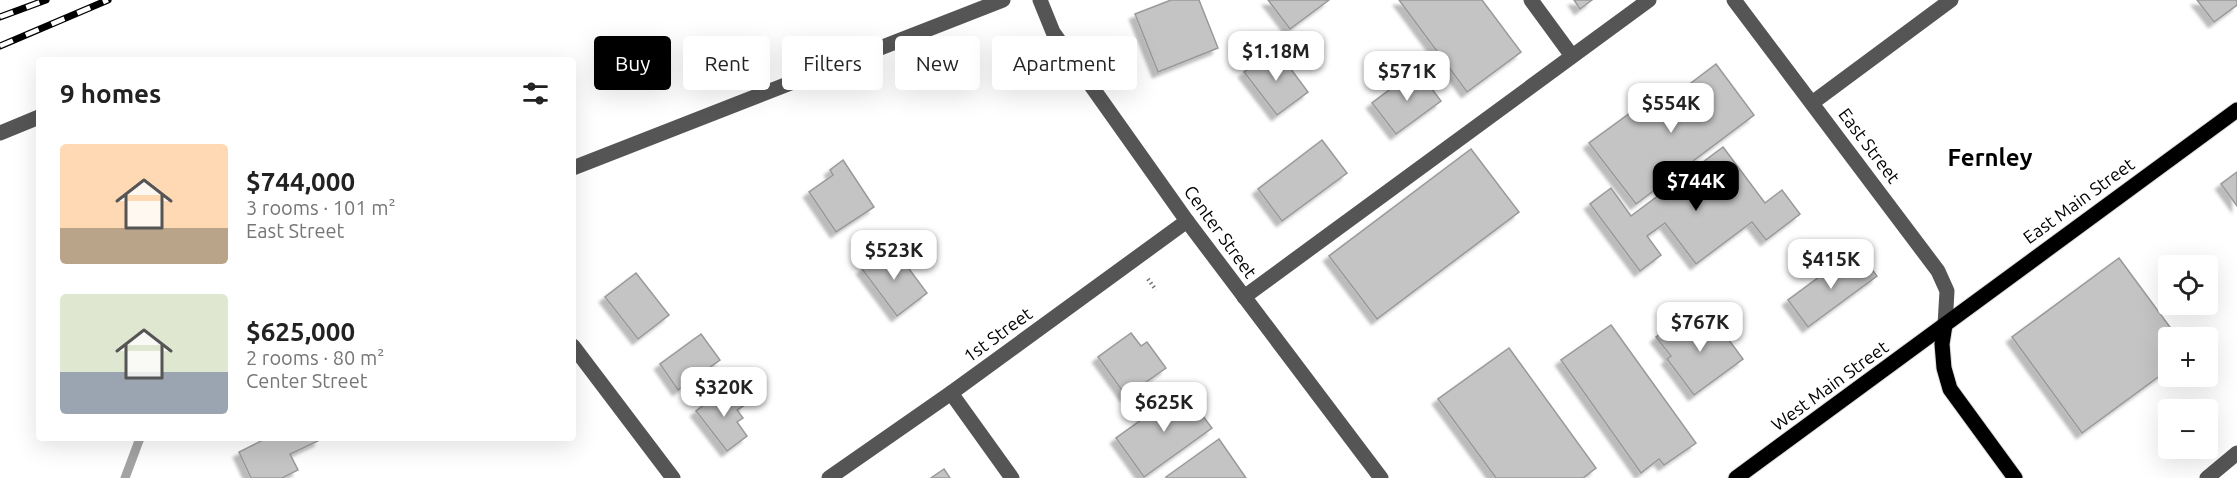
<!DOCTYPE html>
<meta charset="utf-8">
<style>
body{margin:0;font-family:Ubuntu,sans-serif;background:#f2f2f2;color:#222;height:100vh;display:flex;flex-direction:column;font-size:22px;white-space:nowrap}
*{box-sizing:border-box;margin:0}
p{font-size:20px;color:#767676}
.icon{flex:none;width:33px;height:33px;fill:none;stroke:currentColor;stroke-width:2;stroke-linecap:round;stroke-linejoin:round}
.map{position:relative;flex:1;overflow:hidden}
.details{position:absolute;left:36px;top:57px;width:540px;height:384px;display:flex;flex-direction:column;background:#fff;border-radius:6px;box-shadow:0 6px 24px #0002}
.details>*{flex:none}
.top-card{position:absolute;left:594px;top:36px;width:570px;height:54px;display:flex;gap:12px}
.tools{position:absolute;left:2158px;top:255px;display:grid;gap:12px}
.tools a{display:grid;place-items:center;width:60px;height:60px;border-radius:6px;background:#fff;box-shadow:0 6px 24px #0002;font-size:30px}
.price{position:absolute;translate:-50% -51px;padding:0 14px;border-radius:12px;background:#fff;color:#222;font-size:20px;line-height:39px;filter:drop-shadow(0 2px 3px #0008)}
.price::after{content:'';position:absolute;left:50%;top:36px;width:18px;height:14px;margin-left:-9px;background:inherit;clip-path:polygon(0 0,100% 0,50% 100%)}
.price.selected{background:#000;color:#fff}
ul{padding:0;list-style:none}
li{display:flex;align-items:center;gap:18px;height:150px;padding:0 24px}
li span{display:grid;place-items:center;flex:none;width:168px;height:120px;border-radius:6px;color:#555}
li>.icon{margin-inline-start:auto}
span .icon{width:72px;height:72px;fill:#fffc;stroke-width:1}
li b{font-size:26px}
h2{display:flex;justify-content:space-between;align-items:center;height:72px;padding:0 24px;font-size:26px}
.tag{padding:0 21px;border-radius:6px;background:#fff;box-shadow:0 6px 24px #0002;font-size:21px;line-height:54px}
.tag.selected{background:#000;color:#fff}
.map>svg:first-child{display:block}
</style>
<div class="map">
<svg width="2237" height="478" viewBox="0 0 2237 478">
<defs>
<filter id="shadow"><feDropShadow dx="-5.5" dy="5.5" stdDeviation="1.5" flood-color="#0004"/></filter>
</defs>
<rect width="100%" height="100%" fill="#fff"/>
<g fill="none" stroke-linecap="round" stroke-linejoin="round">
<polyline stroke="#a3a3a3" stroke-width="9" points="125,478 140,438"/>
</g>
<g fill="#c4c4c4" stroke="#999" stroke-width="1.5" filter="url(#shadow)">
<polygon points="1171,0 1199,0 1218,48 1158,72 1135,14"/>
<polygon points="1268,0 1329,0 1290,29"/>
<polygon points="1399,0 1482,0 1521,52 1467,92"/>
<polygon points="1574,0 1592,0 1580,9"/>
<polygon points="2197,0 2237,0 2237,5 2214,22"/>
<polygon points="1276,49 1308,92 1277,115 1244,72"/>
<polygon points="1716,64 1754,115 1636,204 1589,143 1641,105 1649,115"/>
<polygon points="1417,69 1441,101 1396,134 1372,103"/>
<polygon points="1322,140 1347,173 1282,221 1258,189"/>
<polygon points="1723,147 1765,203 1782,190 1800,214 1766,240 1752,222 1696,264 1665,223 1647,236 1661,255 1640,271 1590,204 1611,188 1631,216"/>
<polygon points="1471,149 1519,212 1377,319 1329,256"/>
<polygon points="843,160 874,207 836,232 809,192 833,175 830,170"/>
<polygon points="2237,172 2237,206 2221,184"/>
<polygon points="892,246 927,293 897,316 862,269"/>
<polygon points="1861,255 1877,276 1808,327 1788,300 1830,269 1835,274"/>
<polygon points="2119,258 2178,338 2169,338 2169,369 2082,433 2012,337"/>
<polygon points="636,273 669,315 638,339 605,297"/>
<polygon points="1709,313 1743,359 1694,395 1667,359 1671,356 1656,337 1676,323 1683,332"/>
<polygon points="1611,325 1696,443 1664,465 1659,459 1641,473 1561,360"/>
<polygon points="1131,333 1141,346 1147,342 1166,368 1126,396 1098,357"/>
<polygon points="701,334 720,360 678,390 660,364"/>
<polygon points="1509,348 1596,468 1583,478 1496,478 1438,399"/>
<polygon points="730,385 745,405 737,410 743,418 737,422 747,436 727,451 696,411"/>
<polygon points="1183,390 1212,428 1144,477 1116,438"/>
<polygon points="267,438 319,438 320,440 290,454 298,470 282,478 251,478 239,452"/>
<polygon points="1219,439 1246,478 1167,478 1166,477"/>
<polygon points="944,469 950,478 931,478"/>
</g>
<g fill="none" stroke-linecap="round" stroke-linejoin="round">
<defs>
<g id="major">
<polyline points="1945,325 1942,344 1944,368 1950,389 2015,478"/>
<polyline points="1736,478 2237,110"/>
</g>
</defs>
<use href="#major" stroke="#dbdbdb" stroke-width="17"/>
<polyline stroke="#777" stroke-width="4" stroke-dasharray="1.5 3" stroke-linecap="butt" points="1148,279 1156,290"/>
<g stroke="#555" stroke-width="15">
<polyline points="1040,0 1053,32 1187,221 1381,478"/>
<polyline points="1531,0 1572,56"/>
<polyline points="1734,0 1938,271 1947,291 1945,325"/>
<polyline points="1812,103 1951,0"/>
<polyline points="0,133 39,117"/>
<polyline points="573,168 1003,0"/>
<polyline points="1244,297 1649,0"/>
<polyline points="573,346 673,478"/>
<polyline points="951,393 1012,478"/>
<polyline points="829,478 951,393 1187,221"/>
<polyline points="2207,478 2237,453"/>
</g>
<use href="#major" stroke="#000" stroke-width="15"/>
<defs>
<g id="rail">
<polyline points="0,17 46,0"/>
<polyline points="0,46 108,0"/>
</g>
</defs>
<use href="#rail" stroke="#000" stroke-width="7"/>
<use href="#rail" stroke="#fff" stroke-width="4.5" stroke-dasharray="14" stroke-linecap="butt"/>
</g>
<g text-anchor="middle" stroke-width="5" stroke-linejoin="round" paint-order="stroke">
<g font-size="18" fill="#000" stroke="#fff">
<text transform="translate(1869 146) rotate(53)" y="6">East Street</text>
<text transform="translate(2079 201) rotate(-36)" y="6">East Main Street</text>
<text transform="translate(1220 232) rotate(54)" y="6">Center Street</text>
<text transform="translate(998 335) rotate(-36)" y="6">1st Street</text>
<text transform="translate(1830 386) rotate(-36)" y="6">West Main Street</text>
</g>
<g font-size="24" font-weight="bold" fill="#000" stroke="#fff">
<text x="1990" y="166">Fernley</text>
</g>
</g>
</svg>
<div class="tools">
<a><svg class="icon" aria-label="locate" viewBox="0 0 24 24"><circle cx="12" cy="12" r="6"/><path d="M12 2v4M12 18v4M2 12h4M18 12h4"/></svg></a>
<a>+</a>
<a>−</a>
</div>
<b class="price" style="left:1276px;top:82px">$1.18M</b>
<b class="price" style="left:1407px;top:102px">$571K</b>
<b class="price" style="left:1671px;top:134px">$554K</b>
<b class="price selected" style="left:1696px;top:212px">$744K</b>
<b class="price" style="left:894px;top:281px">$523K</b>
<b class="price" style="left:1831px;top:290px">$415K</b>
<b class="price" style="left:1700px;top:353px">$767K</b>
<b class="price" style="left:724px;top:418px">$320K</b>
<b class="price" style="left:1164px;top:433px">$625K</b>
<div class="top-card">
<a class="tag selected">Buy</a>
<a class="tag">Rent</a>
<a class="tag">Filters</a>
<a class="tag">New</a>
<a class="tag">Apartment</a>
</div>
<section class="details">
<h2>9 homes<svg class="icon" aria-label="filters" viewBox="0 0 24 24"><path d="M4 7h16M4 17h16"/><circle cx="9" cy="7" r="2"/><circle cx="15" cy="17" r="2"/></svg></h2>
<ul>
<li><span style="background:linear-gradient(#ffd9b3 70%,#b9a48a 0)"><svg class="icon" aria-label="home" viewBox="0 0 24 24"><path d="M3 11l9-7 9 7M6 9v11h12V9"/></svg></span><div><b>$744,000</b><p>3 rooms · 101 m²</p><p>East Street</p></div></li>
<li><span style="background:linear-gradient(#dfe7d0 65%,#9aa5b1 0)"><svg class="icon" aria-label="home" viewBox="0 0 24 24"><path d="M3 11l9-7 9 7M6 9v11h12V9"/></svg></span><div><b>$625,000</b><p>2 rooms · 80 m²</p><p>Center Street</p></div></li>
</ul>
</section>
</div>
